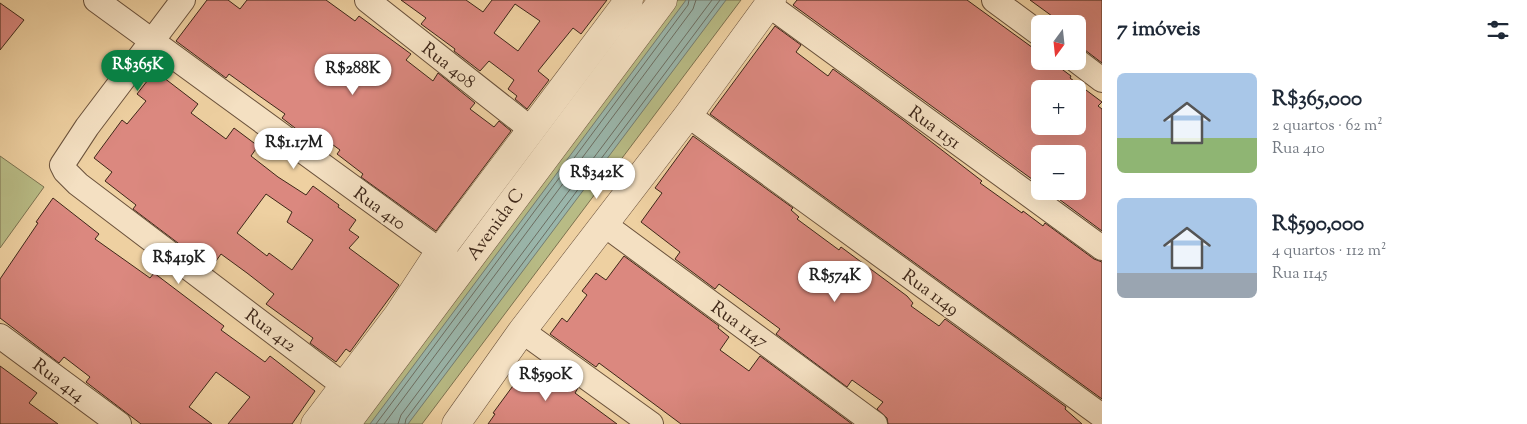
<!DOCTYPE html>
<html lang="pt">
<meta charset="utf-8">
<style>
body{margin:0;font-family:"Sorts Mill Goudy",serif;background:#f2f2f3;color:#1f2937;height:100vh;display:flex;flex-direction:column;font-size:19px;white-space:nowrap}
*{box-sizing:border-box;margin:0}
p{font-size:16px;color:#747a83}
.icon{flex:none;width:28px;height:28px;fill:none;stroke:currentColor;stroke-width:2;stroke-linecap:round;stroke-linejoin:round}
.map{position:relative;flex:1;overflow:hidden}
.sheet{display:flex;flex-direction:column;background:#fff;width:425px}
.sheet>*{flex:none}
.needle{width:32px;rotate:195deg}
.tools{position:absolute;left:1031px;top:15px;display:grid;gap:10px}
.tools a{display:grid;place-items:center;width:55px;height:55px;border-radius:8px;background:#fff;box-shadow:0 5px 20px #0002;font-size:25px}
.price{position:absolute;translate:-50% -42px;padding:0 11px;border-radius:18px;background:#fff;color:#222;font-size:16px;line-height:32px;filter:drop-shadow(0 1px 2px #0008)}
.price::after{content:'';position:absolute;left:50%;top:30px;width:15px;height:11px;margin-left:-8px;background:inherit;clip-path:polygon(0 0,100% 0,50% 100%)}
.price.active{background:#0b8043;color:#fff}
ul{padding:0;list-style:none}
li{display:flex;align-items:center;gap:15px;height:125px;padding:0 15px}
li span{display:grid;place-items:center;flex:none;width:140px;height:100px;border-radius:8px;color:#555}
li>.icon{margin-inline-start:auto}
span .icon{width:60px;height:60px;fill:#fffc;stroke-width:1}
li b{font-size:21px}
h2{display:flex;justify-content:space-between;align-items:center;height:60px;padding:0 15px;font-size:21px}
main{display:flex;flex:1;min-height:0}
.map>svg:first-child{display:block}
</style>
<main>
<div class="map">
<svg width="1102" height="424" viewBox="0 0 1102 424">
<rect width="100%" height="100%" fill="#eed0a1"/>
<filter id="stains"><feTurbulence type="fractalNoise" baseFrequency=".004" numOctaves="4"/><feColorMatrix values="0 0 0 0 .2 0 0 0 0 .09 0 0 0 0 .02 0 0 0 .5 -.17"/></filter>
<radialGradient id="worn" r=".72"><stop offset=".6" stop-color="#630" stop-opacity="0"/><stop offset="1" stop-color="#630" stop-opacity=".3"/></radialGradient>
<g fill="#b8bb85" stroke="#7b714f">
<polygon points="669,0 741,0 422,424 350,424"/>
<polygon points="0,156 44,187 0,248"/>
</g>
<polygon fill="#9ab6ab" stroke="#757d71" points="686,0 726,0 408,424 370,424"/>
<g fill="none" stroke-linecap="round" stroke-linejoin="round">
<g stroke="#6c6e62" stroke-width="1">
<polyline points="376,424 688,5 689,0"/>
<polyline points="384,424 693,9 696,0"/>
<polyline points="398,424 401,415 712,0"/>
<polyline points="405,424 406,419 720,0"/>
</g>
</g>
<g fill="#db887f" stroke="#3e2719" fill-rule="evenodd">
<polygon points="207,0 228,0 240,9 247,0 326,0 355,21 359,16 411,54 406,60 433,81 438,73 475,103 470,109 494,127 499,121 511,131 436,231 361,177 363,174 337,154 340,150 314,131 308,138 282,118 285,114 258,95 229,74 226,78 176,41"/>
<path d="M 401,0 L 466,0 L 483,12 L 492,0 L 607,0 L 581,34 L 573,28 L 538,71 L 549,80 L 527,109 L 515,99 L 517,96 L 508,89 L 514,80 L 489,61 L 480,71 L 454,51 L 455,49 L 421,24 L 426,18 ZM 515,4 L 540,21 L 518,51 L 494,33 Z"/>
<path d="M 797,0 L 967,0 L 1040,53 L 1040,61 L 1051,61 L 1071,76 L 1070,78 L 1102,102 L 1098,106 L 1102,109 L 1102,231 L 1048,191 L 1078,191 L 1078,154 L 1040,154 L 1040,185 L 793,5 ZM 1040,89 L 1078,89 L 1078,126 L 1040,126 Z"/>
<polygon points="1030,0 1102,0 1102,63 1085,50 1078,47 1078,24 1063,24"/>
<polygon points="0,3 24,20 0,50"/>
<polygon points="775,26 801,45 796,52 828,76 833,69 903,120 982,181 980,183 1022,213 1023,211 1043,226 1045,223 1094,259 1102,262 1102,399 710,114"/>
<path d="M 155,71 L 198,104 L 191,113 L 226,139 L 234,128 L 258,146 L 251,156 L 278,177 L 306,195 L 313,186 L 339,205 L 338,207 L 356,220 L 349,230 L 359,237 L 349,248 L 399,285 L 350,352 L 346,349 L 336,362 L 310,343 L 313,338 L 266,304 L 274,294 L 247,273 L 221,254 L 211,268 L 133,209 L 136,205 L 105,181 L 112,172 L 94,158 L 122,120 L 127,124 L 146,101 L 137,94 ZM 266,194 L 292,212 L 287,222 L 313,240 L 292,270 L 269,253 L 267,256 L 237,233 Z"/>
<polygon points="693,136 793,208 791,210 799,217 797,219 839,250 841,247 907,296 913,303 911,306 939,326 945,319 1066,407 1065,409 1082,424 888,424 887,418 877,409 883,402 852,380 847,387 776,334 780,329 719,284 715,289 675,259 680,252 641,222 662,193 655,188"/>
<polygon points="53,198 99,234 95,239 150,278 154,273 224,326 221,330 265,362 270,356 315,391 292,424 228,424 250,397 216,372 189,407 212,424 141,424 86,382 90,377 64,357 59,363 0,318 0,279 38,223 36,222"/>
<polygon points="624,256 719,326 718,328 729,337 720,350 749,371 760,356 852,424 681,424 599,363 596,367 550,334 562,318 567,322 587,295 582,291 596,273 606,280"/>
<polygon points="529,364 539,370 543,366 557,376 558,374 578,388 575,393 617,424 488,424 495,414 493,413"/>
<polygon points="0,366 37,393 29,403 58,424 0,424"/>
</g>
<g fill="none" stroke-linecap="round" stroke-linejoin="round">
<defs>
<g id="minor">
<polyline points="96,0 440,251 460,271"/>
<polyline points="183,0 87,127 62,165 65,171 78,184 343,385"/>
<polyline points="367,0 532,130"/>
<polyline points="994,0 1040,34"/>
<polyline points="769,5 1102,248"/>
<polyline points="1077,61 1102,80"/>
<polyline points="688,115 1102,416"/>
<polyline points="605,225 875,424"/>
<polyline points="522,331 651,424"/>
<polyline points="0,336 119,424"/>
</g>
<g id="tertiary">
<polyline points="315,424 398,315 440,251 629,0"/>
<polyline points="346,424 663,0"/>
<polyline points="456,424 522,331 688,115 772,0"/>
</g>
</defs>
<use href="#minor" stroke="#6a513b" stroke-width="26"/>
<use href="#tertiary" stroke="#6a513b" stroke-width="29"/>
<use href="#minor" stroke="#f4e0c2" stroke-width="24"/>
<use href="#tertiary" stroke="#f4e0c2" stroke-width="28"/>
</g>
<g text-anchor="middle" stroke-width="4.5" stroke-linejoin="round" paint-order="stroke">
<g font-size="18" fill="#3e2719" stroke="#f4e0c2">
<text transform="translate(449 65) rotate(38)" y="6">Rua 408</text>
<text transform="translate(935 127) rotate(36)" y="6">Rua 1151</text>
<text transform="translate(380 208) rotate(36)" y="6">Rua 410</text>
<text transform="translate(495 224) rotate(-54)" y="6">Avenida C</text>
<text transform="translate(931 292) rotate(36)" y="6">Rua 1149</text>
<text transform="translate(740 324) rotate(36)" y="6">Rua 1147</text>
<text transform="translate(271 330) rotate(37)" y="6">Rua 412</text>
<text transform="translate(59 380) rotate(37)" y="6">Rua 414</text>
</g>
</g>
<rect width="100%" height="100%" filter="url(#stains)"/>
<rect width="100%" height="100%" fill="url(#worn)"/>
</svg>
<div class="tools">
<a><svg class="needle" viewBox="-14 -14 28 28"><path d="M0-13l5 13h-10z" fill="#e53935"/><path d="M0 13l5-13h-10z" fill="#747a83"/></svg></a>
<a>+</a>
<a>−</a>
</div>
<b class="price active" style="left:138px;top:92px">R$365K</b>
<b class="price" style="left:353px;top:96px">R$288K</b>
<b class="price" style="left:294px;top:170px">R$1.17M</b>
<b class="price" style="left:597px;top:200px">R$342K</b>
<b class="price" style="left:179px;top:285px">R$419K</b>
<b class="price" style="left:835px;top:303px">R$574K</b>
<b class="price" style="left:546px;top:402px">R$590K</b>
</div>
<section class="sheet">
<h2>7 imóveis<svg class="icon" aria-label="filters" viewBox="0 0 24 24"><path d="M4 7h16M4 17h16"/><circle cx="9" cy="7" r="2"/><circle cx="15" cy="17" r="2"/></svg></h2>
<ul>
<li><span style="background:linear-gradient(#a9c7e8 65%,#8fb573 0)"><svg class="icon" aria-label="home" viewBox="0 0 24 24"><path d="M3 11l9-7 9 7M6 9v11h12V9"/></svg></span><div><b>R$365,000</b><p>2 quartos · 62 m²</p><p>Rua 410</p></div></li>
<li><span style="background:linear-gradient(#a9c7e8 75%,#9aa5b1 0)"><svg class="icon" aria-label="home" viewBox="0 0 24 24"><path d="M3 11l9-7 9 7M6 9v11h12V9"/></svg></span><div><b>R$590,000</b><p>4 quartos · 112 m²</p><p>Rua 1145</p></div></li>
</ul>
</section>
</main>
